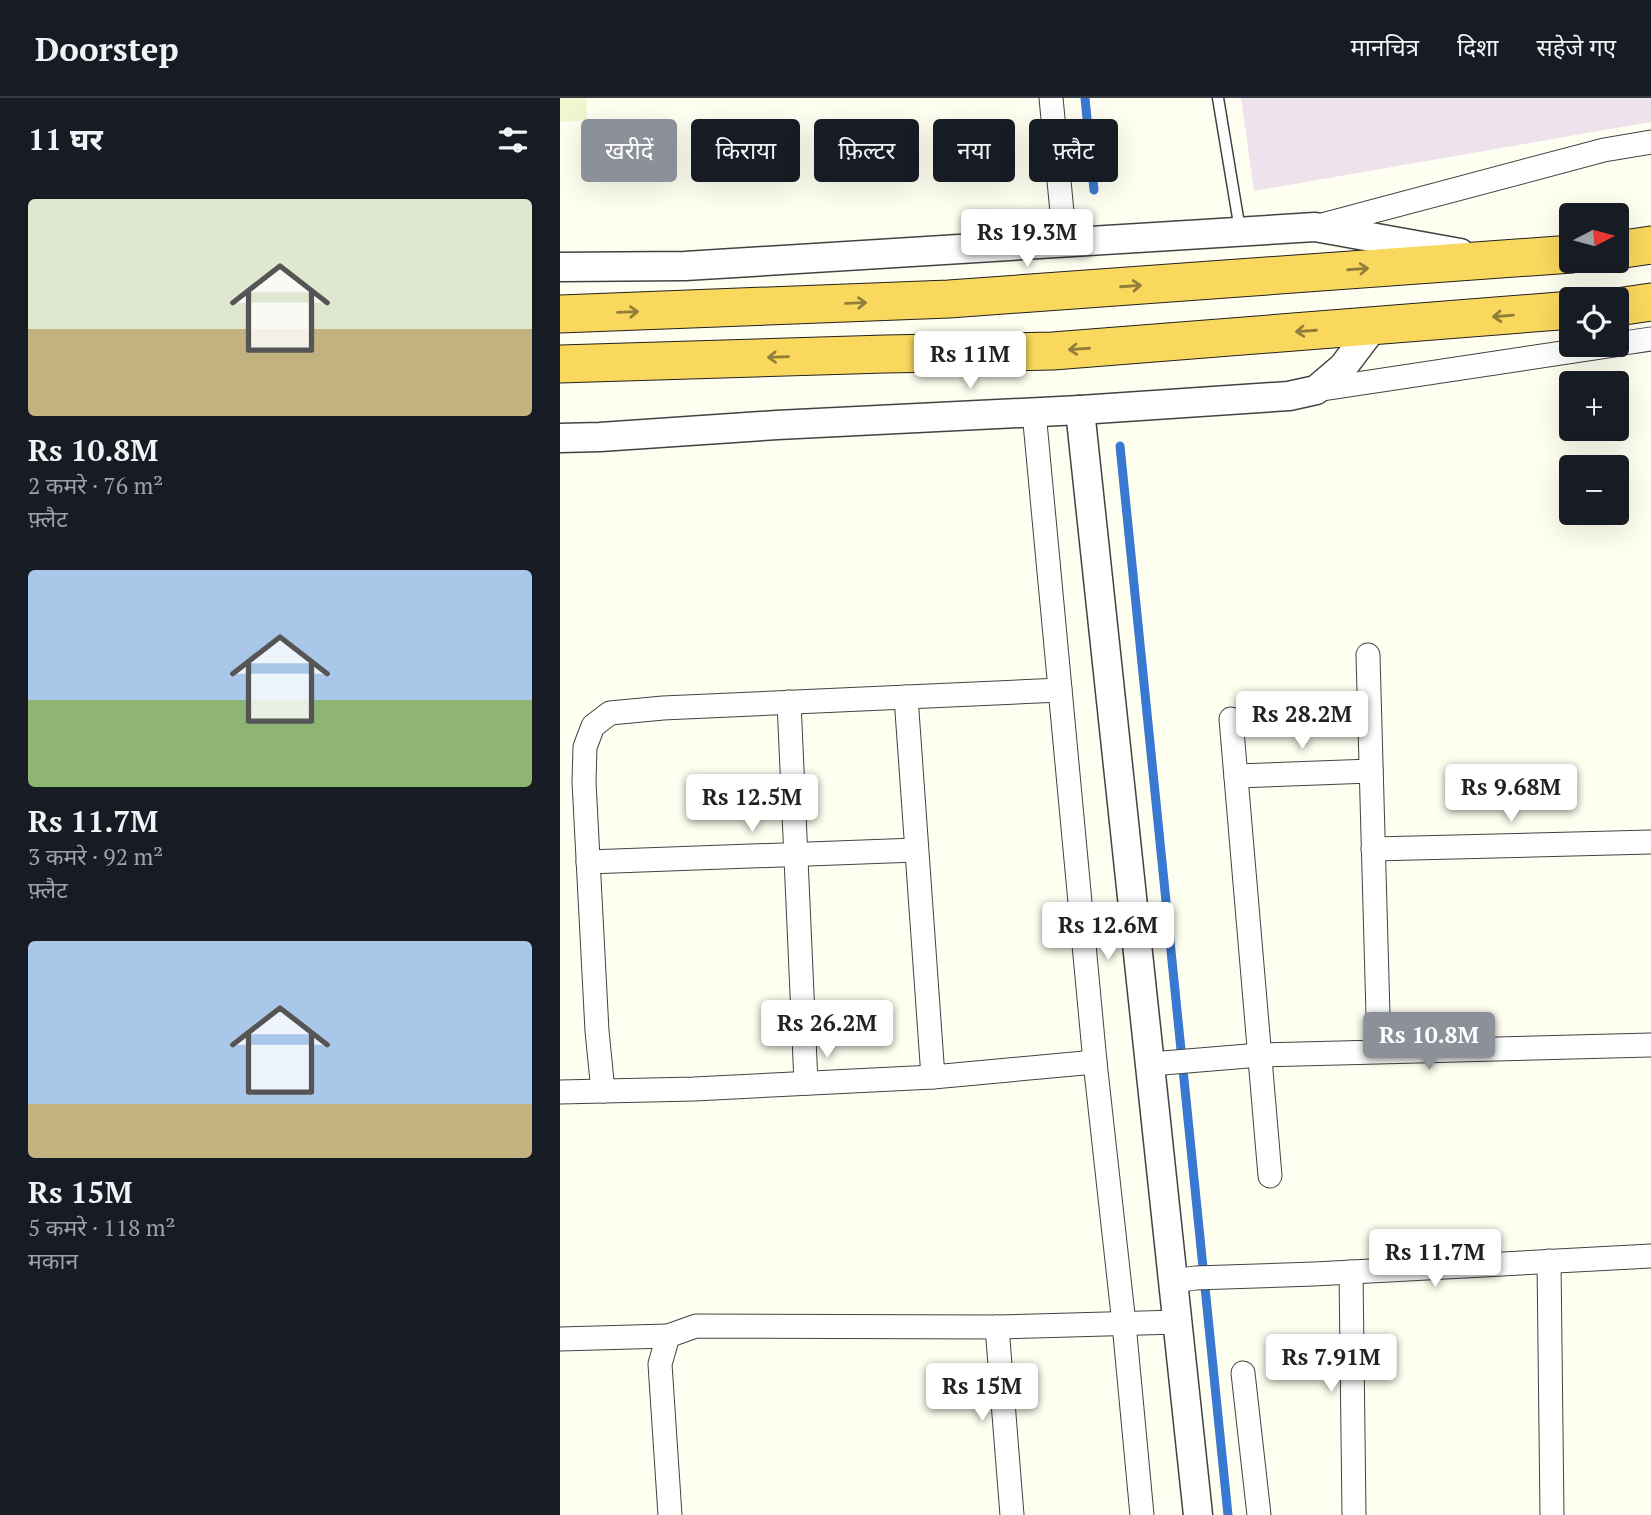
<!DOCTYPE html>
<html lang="hi">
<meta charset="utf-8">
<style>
body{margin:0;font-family:"PT Serif","Noto Sans Devanagari",serif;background:#242831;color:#f1f3f6;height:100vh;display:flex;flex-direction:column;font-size:26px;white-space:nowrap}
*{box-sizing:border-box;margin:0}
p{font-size:23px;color:#9ea1a6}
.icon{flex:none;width:38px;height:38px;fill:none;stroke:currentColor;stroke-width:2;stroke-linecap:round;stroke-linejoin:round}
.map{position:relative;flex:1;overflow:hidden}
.details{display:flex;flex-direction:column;background:#171b24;width:560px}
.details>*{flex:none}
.banner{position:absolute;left:21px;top:21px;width:665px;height:63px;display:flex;gap:14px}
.needle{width:46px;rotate:84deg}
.controls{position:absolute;left:999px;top:105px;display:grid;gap:14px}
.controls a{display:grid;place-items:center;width:70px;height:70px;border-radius:7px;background:#171b24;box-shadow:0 7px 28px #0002;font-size:35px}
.price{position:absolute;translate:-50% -60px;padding:0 16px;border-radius:7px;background:#fff;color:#222;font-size:23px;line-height:46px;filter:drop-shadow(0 2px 4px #0008)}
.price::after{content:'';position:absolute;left:50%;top:42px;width:21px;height:16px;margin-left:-10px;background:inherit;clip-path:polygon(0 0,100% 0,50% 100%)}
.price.on{background:#8c9099;color:#fff}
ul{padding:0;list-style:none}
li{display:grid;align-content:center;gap:14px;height:371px;padding:0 28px}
li span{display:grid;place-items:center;height:217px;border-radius:7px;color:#555}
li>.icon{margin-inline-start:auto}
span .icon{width:126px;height:126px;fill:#fffc;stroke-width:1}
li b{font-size:30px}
h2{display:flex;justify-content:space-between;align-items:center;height:84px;padding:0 28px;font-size:30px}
.pill{padding:0 24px;border-radius:7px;background:#171b24;box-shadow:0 7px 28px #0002;font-size:24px;line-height:63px}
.pill.on{background:#8c9099;color:#fff}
header{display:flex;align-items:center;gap:42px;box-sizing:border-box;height:98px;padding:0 35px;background:#171b24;border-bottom:2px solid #363941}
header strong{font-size:33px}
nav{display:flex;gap:38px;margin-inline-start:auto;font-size:24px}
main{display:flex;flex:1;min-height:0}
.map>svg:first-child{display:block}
</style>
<header>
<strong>Doorstep</strong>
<nav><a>मानचित्र</a><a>दिशा</a><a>सहेजे गए</a></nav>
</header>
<main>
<section class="details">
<h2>11 घर<svg class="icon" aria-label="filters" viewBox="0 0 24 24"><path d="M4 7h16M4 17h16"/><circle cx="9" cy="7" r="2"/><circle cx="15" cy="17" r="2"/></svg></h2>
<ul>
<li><span style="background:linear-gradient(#dfe7d0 60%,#c2b280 0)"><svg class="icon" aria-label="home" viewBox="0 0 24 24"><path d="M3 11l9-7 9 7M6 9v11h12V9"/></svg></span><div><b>Rs 10.8M</b><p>2 कमरे · 76 m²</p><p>फ़्लैट</p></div></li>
<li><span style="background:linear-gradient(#a9c7e8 60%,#8fb573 0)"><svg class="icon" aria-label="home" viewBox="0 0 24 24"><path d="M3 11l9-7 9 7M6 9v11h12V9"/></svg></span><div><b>Rs 11.7M</b><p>3 कमरे · 92 m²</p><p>फ़्लैट</p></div></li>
<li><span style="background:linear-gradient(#a9c7e8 75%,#c2b280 0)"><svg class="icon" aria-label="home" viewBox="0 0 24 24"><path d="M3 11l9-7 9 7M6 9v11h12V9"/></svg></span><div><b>Rs 15M</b><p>5 कमरे · 118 m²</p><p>मकान</p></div></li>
</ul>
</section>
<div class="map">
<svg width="1091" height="1417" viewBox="0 0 1091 1417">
<rect width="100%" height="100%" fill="#fffff1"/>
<polygon fill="#eee3ed" points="681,0 1091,0 1091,24 694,93"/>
<polygon fill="#f2f6d0" points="0,0 26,0 27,22 0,24"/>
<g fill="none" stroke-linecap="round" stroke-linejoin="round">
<g stroke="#3979d1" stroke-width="9">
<polyline points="525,0 534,92"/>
<polyline points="560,348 668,1417"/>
</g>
<defs>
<polyline id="service" points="658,0 680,132"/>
<g id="minor">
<polyline points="491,0 505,145"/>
<polyline points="758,128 1044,52 1091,44"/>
<polyline points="1057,246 1091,241"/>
<polyline points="756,292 1055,247"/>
<polyline points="474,314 535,964 564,1226 582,1417"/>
<polyline points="808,557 819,953"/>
<polyline points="346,599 373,979"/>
<polyline points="229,604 246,985"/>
<polyline points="671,621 710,1078"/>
<polyline points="676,678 811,673"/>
<polyline points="813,751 1091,744"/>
<polyline points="28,764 356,752"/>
<polyline points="591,966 700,957 1091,947"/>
<polyline points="43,993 37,933 24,684 25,649 33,628 50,615 103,610 500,592"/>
<polyline points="0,994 134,991 373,979 535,964"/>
<polyline points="989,1163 992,1417"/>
<polyline points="791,1174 794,1417"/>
<polyline points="614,1183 635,1180 754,1176 1091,1158"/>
<polyline points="437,1229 452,1417"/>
<polyline points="0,1241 108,1238"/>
<polyline points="683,1275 699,1417"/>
<polyline points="110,1417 100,1266 108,1238 136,1228 437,1229 618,1224"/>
</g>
<g id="tertiary">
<polyline points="0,169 125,168 755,129 900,155"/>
<polyline points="520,312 638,1417"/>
<polyline points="0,340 40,339 217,327 520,312 729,298 756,292 783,269 814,228"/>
</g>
<g id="trunk">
<polyline points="1057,152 1091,147"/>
<polyline points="1057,209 1091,204"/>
<polyline points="0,216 389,201 1012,156"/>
<polyline points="0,266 325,256 493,253 1012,212"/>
</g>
</defs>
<use href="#service" stroke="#424242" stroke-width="13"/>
<use href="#minor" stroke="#424242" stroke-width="25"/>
<use href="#tertiary" stroke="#424242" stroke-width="31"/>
<use href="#trunk" stroke="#202020" stroke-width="39"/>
<use href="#service" stroke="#fff" stroke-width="10"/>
<use href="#minor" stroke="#fff" stroke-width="23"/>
<use href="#tertiary" stroke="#fff" stroke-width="28"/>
<use href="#trunk" stroke="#fad85d" stroke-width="37"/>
</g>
<defs><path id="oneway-shaft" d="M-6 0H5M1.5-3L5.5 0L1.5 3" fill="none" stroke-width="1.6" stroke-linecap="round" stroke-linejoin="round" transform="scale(1.75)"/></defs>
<g stroke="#907e3a">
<use href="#oneway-shaft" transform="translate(798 171) rotate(-4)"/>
<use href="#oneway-shaft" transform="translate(571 188) rotate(-4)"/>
<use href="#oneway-shaft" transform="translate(296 205) rotate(-2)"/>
<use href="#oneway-shaft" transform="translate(68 214) rotate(-2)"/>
<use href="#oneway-shaft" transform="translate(943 218) rotate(175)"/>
<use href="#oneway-shaft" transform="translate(746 233) rotate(176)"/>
<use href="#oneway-shaft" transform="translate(519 251) rotate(176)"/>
<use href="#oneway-shaft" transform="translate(218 259) rotate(178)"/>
</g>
</svg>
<div class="controls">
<a><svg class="needle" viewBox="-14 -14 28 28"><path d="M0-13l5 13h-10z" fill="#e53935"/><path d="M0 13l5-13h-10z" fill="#9ea1a6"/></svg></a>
<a><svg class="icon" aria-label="locate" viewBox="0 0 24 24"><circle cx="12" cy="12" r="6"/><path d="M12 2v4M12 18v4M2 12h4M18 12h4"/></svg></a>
<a>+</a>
<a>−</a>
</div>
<b class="price" style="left:467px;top:171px">Rs 19.3M</b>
<b class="price" style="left:410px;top:293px">Rs 11M</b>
<b class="price" style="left:742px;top:653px">Rs 28.2M</b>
<b class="price" style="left:951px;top:726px">Rs 9.68M</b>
<b class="price" style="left:192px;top:736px">Rs 12.5M</b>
<b class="price" style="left:548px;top:864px">Rs 12.6M</b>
<b class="price" style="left:267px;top:962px">Rs 26.2M</b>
<b class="price on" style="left:869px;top:974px">Rs 10.8M</b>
<b class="price" style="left:875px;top:1191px">Rs 11.7M</b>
<b class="price" style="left:771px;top:1296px">Rs 7.91M</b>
<b class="price" style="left:422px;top:1325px">Rs 15M</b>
<div class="banner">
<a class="pill on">खरीदें</a>
<a class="pill">किराया</a>
<a class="pill">फ़िल्टर</a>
<a class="pill">नया</a>
<a class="pill">फ़्लैट</a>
</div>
</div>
</main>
